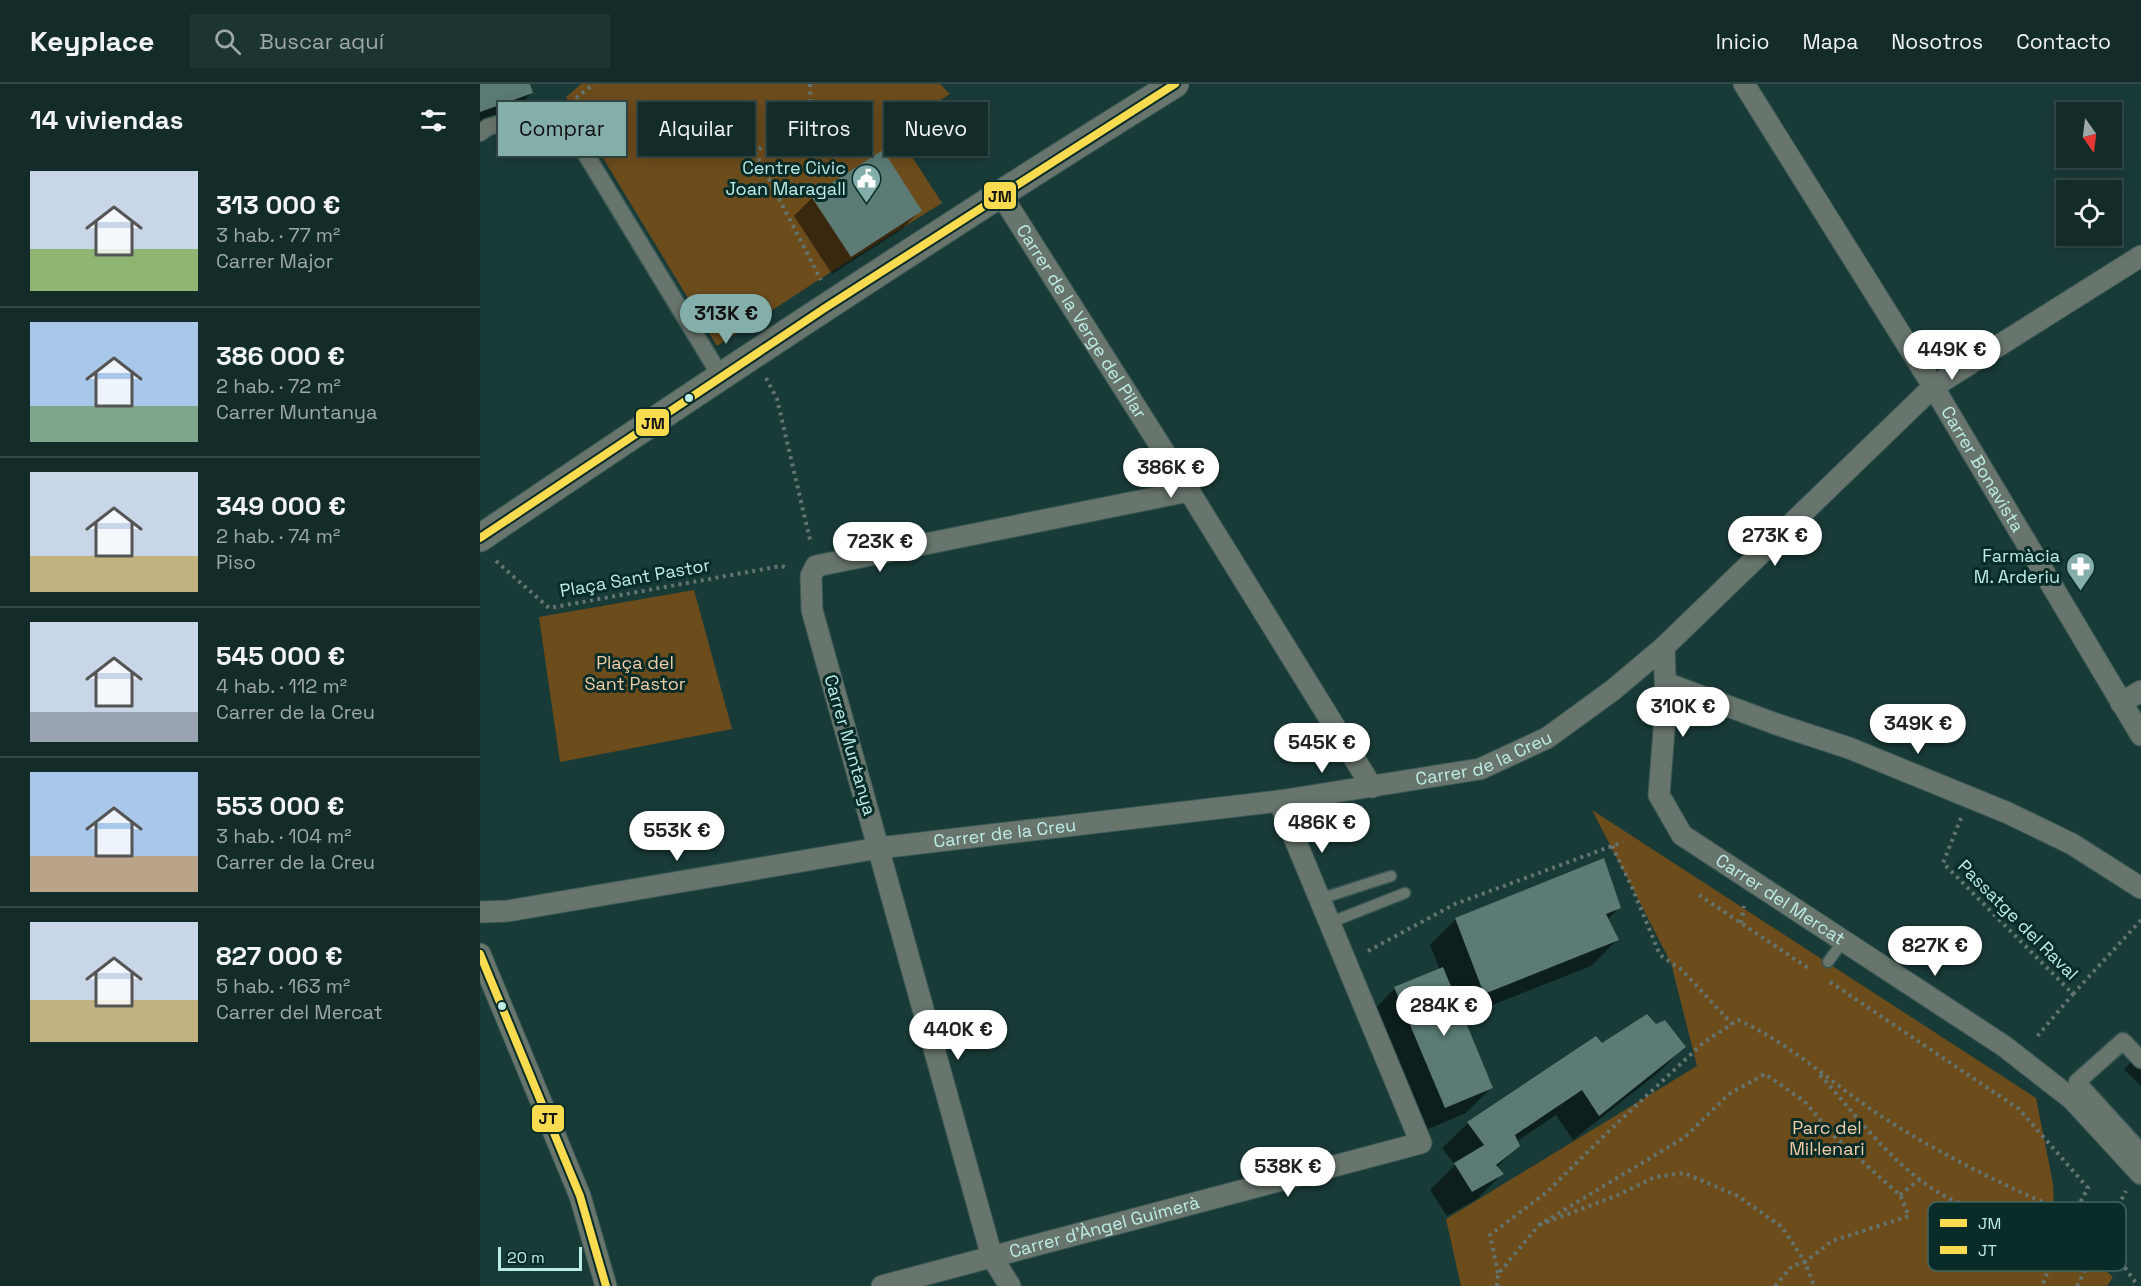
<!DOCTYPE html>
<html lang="es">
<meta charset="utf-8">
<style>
body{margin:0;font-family:"Space Grotesk",sans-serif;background:#1c3432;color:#f1f3f6;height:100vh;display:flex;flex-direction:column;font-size:22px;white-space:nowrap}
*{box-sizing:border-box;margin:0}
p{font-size:20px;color:#9da7a8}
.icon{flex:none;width:33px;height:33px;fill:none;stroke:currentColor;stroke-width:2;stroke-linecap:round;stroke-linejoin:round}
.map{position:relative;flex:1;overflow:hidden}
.side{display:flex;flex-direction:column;background:#132c2a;width:480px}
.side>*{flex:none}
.top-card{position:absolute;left:18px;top:18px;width:570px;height:54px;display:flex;gap:12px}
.needle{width:39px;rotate:166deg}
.tools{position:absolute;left:1576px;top:18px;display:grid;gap:12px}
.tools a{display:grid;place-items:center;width:66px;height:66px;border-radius:0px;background:#132c2a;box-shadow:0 3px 15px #0003,0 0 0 2px #324847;font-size:30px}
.scale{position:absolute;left:18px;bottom:15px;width:84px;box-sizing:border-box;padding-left:6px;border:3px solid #bdece7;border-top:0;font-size:16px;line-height:21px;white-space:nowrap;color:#bdece7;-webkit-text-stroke:4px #092c29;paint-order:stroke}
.price{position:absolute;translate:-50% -51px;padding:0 14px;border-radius:21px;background:#fff;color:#222;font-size:20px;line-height:39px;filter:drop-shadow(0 2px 3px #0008)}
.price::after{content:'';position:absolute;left:50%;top:36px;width:18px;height:14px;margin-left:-9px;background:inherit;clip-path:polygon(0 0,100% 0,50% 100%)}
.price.on{background:#84aeaa;color:#111}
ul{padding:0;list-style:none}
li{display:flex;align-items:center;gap:18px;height:150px;padding:0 30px}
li+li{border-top:2px solid #324847}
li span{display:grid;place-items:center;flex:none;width:168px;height:120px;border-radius:0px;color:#555}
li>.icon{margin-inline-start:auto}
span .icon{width:72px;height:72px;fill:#fffc;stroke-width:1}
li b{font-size:26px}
h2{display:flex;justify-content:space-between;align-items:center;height:72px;padding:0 30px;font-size:26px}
.pill{padding:0 21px;border-radius:0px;background:#132c2a;box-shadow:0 3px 15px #0003,0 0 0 2px #324847;font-size:21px;line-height:54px}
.pill.on{background:#84aeaa;color:#111}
header{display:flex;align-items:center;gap:36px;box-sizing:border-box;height:84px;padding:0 30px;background:#132c2a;border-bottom:2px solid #324847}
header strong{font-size:28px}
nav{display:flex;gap:33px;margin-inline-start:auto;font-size:21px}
.search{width:420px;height:54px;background:#1c3432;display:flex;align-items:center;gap:15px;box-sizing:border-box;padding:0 21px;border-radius:0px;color:#9da7a8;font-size:22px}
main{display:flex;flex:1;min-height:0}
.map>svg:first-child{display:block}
</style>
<header>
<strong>Keyplace</strong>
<div class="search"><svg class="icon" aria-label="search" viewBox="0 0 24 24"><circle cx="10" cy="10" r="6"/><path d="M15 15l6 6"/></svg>Buscar aquí</div>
<nav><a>Inicio</a><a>Mapa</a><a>Nosotros</a><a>Contacto</a></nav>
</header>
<main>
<section class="side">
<h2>14 viviendas<svg class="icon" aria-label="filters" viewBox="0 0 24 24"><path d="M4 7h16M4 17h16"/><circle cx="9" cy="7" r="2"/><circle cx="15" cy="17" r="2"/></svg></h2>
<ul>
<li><span style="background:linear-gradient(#c9d6e8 65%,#8fb573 0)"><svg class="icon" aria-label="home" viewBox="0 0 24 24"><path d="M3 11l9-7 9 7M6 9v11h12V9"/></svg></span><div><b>313 000 €</b><p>3 hab. · 77 m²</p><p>Carrer Major</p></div></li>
<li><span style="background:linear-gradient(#a9c7e8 70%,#7fa58c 0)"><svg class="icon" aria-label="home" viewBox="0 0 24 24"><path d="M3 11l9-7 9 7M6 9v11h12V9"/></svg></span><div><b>386 000 €</b><p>2 hab. · 72 m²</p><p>Carrer Muntanya</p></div></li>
<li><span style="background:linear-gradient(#c9d6e8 70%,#c2b280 0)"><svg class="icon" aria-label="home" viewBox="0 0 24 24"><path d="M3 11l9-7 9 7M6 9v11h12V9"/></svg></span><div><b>349 000 €</b><p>2 hab. · 74 m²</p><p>Piso</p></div></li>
<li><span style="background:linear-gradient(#c9d6e8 75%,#9aa5b1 0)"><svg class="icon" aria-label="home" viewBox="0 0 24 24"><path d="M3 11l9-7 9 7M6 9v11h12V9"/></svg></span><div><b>545 000 €</b><p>4 hab. · 112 m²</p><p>Carrer de la Creu</p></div></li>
<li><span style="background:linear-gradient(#a9c7e8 70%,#b9a48a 0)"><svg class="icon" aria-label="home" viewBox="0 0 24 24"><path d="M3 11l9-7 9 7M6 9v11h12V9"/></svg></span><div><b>553 000 €</b><p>3 hab. · 104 m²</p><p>Carrer de la Creu</p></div></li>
<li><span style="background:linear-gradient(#c9d6e8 65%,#c2b280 0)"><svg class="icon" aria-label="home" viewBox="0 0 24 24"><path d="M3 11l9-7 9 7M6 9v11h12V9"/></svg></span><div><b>827 000 €</b><p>5 hab. · 163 m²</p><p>Carrer del Mercat</p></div></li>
</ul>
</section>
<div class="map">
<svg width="1661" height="1202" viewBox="0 0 1661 1202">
<rect width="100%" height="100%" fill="#193b38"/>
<g fill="#6d4c1c">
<polygon points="101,0 460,0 470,10 414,45 462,119 340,195 237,262 86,13"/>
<polygon points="214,506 252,645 80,678 59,533"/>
<polygon points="1112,726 1556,1014 1573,1100 1575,1143 1633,1193 1627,1202 981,1202 966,1135 1217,982 1191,879"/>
</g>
<g fill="#0007">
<polygon points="0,0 49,0 52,8 34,26 0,38"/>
<polygon points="332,114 440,127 422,145 352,190 314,132"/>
<polygon points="1139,824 1127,836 1137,856 1111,882 982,933 1011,1004 986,1029 939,1049 890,930 915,904 960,886 950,861 976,835"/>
<polygon points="1175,942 1204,963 1178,989 1093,1056 1076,1031 1036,1058 1038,1062 1016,1084 1022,1090 997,1115 967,1132 950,1106 975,1081 962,1064 988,1039 1115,954 1122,961"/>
<polygon points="1661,968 1661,1002 1644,985"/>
</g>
<g fill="#5b7b74">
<polygon points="0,0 50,0 53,9 0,28"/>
<polygon points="403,66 442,127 371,173 331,112"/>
<polygon points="1124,774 1141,824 1126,830 1139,856 1004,910 975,834"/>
<polygon points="963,883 1013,1004 965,1024 914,903"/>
<polygon points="1167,930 1176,940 1185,936 1206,963 1119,1032 1102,1006 1035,1051 1040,1062 1016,1081 1024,1090 992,1108 974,1079 1004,1061 987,1038 1116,952 1122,959"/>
</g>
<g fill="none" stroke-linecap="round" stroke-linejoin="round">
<defs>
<g id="service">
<polyline points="840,815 911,792"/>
<polyline points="849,839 925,809"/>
<polyline points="1348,878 1363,857"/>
</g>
<g id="pedestrian">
<polyline points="0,49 8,43 66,27 79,26 240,291"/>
<polyline points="1661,976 1643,957 1597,998 1661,1068"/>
</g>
<g id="minor">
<path id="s1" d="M 1264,0 L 1448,294 L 1661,651"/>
<path id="s2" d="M 520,109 L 709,407 L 892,703"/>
<path id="s3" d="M 1184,563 L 1186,620 L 1179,711 L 1202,751 L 1524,962 L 1592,1015 L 1661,1090"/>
<polyline points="1186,599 1296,640 1369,664 1528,729 1592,760 1661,804"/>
<polyline points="1641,619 1661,607"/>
<path id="s4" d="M 0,828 L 28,827 L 399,764 L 799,717 L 1000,685 L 1067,654 L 1133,606 L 1184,563 L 1453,303 L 1661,172"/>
<polyline points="0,870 100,1112 126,1202"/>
<path id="s5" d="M 402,1202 L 941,1059 L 799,717"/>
<polyline points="530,1202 512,1173 332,526 331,492 336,482 709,407"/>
</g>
<path id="tertiary" d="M 0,454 C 229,299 459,146 695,0"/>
</defs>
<use href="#service" stroke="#395855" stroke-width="13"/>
<use href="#pedestrian" stroke="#395855" stroke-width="19"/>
<use href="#minor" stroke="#395855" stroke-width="23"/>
<use href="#tertiary" stroke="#395855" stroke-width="29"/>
<g stroke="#64746f" stroke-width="4" stroke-dasharray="3 4.5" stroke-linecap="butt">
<polyline points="330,0 331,30 275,68 341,196"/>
<polyline points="96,14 114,0"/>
<polyline points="286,294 297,315 331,460"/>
<polyline points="16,477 69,524 301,482 308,484"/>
<polyline points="1481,734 1463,779 1593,910 1555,955"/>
<polyline points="1132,762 1151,801 1180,871 1202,886 1252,940"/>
<polyline points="1219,811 1331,886"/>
<polyline points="1261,839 1264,822"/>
<polyline points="888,867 975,820 1143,758"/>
<polyline points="1350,898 1539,1025 1608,1104 1583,1150 1562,1202"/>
<polyline points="1593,910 1661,836"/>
<path d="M 1340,991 C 1377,1032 1413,1082 1461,1110 C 1499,1131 1542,1140 1583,1150"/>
<polyline points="1420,1111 1441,1094"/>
<polyline points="1623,1153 1656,1199 1654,1202"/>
<path d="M 1018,1189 L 1010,1151 L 1067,1108 L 1131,1045 L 1223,959 L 1258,936 C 1310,959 1351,999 1398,1030 C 1460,1071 1526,1102 1593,1132"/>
<polyline points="1017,1202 1018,1190 1059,1141 1205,1053 1249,1010 1285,990 1324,1017 1357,1055 1420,1111 1429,1132 1352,1157 1325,1178 1302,1143 1258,1112 1204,1089 1175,1093 1138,1111 1059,1141"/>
<polyline points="1295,1202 1312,1182 1325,1178 1334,1202"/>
<polyline points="1597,1202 1646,1107"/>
</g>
<use href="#service" stroke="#68756c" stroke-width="10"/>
<use href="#pedestrian" stroke="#68756c" stroke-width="16"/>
<use href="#minor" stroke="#68756c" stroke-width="21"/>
<use href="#tertiary" stroke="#68756c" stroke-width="27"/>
<defs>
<polyline id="bus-1" points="0,454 345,224 695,0"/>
<polyline id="bus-2" points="0,870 100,1112 126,1202"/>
</defs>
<use href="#bus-1" stroke="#092c29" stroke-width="12"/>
<use href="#bus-2" stroke="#092c29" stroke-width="12"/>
<use href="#bus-1" stroke="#f9db4f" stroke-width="8"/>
<use href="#bus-2" stroke="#f9db4f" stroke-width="8"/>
</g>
<defs>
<symbol id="civic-pin" viewBox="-11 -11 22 30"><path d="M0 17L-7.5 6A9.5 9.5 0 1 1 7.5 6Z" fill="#84aeaa" stroke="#092c29"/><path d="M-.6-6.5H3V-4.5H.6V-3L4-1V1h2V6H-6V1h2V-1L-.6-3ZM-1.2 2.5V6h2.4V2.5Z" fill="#fff"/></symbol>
<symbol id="pharmacy-pin" viewBox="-11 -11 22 30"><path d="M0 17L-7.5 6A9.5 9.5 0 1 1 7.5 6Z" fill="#84aeaa" stroke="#092c29"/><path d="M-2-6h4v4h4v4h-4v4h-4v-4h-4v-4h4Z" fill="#fff"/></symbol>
</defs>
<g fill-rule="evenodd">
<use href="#civic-pin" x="370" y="78" width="33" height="45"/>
<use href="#pharmacy-pin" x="1584" y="466" width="33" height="45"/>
</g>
<g fill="#bdece7" stroke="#092c29" stroke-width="2">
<circle cx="209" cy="314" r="5"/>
<circle cx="22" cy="922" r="5"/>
</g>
<g text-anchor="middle" stroke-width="6" stroke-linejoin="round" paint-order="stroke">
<g font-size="18" fill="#bdece7" stroke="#092c29" text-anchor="end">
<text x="366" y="90">Centre Civic<tspan x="366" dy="21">Joan Maragall</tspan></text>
<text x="1580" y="478">Farmàcia<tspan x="1580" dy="21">M. Arderiu</tspan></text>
</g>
<g font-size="18" fill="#bdece7" stroke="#092c29">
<text dy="6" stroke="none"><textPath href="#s2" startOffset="152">Carrer de la Verge del Pilar</textPath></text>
<text dy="6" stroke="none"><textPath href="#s1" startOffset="453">Carrer Bonavista</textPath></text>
<text transform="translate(155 494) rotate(-10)" y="6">Plaça Sant Pastor</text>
<text transform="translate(370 661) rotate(74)" y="6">Carrer Muntanya</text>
<text dy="6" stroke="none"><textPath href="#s4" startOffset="1017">Carrer de la Creu</textPath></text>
<text dy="6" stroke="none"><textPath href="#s4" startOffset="531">Carrer de la Creu</textPath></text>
<text dy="6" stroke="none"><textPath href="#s3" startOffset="312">Carrer del Mercat</textPath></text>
<text transform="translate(1538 836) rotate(45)" y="6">Passatge del Raval</text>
<text dy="6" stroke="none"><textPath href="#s5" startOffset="230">Carrer d'Àngel Guimerà</textPath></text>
</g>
<g font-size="18" fill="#f1cca5" stroke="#092c29">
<text x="155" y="585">Plaça del<tspan x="155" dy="21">Sant Pastor</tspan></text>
<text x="1347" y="1050">Parc del<tspan x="1347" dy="21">Mil·lenari</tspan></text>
</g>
</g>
<rect x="1448" y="1118" width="198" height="69" rx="9" fill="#092c29" stroke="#3f6662" stroke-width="1.5"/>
<rect x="1460" y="1135" width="27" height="8" fill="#f9db4f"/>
<rect x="1460" y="1162" width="27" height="8" fill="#f9db4f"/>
<g font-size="16" fill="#bdece7">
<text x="1498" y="1145">JM</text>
<text x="1498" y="1172">JT</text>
</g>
<g stroke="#092c29" stroke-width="2">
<rect x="503" y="97" width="34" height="29" rx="6" fill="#f9db4f"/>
<rect x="155" y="324" width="35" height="29" rx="6" fill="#f9db4f"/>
<rect x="51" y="1020" width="34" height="29" rx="6" fill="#f9db4f"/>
</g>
<g font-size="16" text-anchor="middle" font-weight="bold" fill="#111">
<text x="520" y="118">JM</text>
<text x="173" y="345">JM</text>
<text x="68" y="1040">JT</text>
</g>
</svg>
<div class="tools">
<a><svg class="needle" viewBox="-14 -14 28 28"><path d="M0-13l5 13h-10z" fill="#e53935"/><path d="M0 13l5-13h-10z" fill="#9da7a8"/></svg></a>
<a><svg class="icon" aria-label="locate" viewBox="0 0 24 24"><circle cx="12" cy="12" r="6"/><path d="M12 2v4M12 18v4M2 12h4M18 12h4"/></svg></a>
</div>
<div class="scale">20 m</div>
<b class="price on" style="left:246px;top:261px">313K €</b>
<b class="price" style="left:1472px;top:297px">449K €</b>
<b class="price" style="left:691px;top:415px">386K €</b>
<b class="price" style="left:1295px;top:483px">273K €</b>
<b class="price" style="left:400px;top:489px">723K €</b>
<b class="price" style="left:1203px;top:654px">310K €</b>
<b class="price" style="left:1438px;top:671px">349K €</b>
<b class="price" style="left:842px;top:690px">545K €</b>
<b class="price" style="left:842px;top:770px">486K €</b>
<b class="price" style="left:197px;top:778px">553K €</b>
<b class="price" style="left:1455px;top:893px">827K €</b>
<b class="price" style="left:964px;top:953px">284K €</b>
<b class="price" style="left:478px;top:977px">440K €</b>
<b class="price" style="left:808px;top:1114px">538K €</b>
<div class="top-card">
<a class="pill on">Comprar</a>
<a class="pill">Alquilar</a>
<a class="pill">Filtros</a>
<a class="pill">Nuevo</a>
</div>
</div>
</main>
